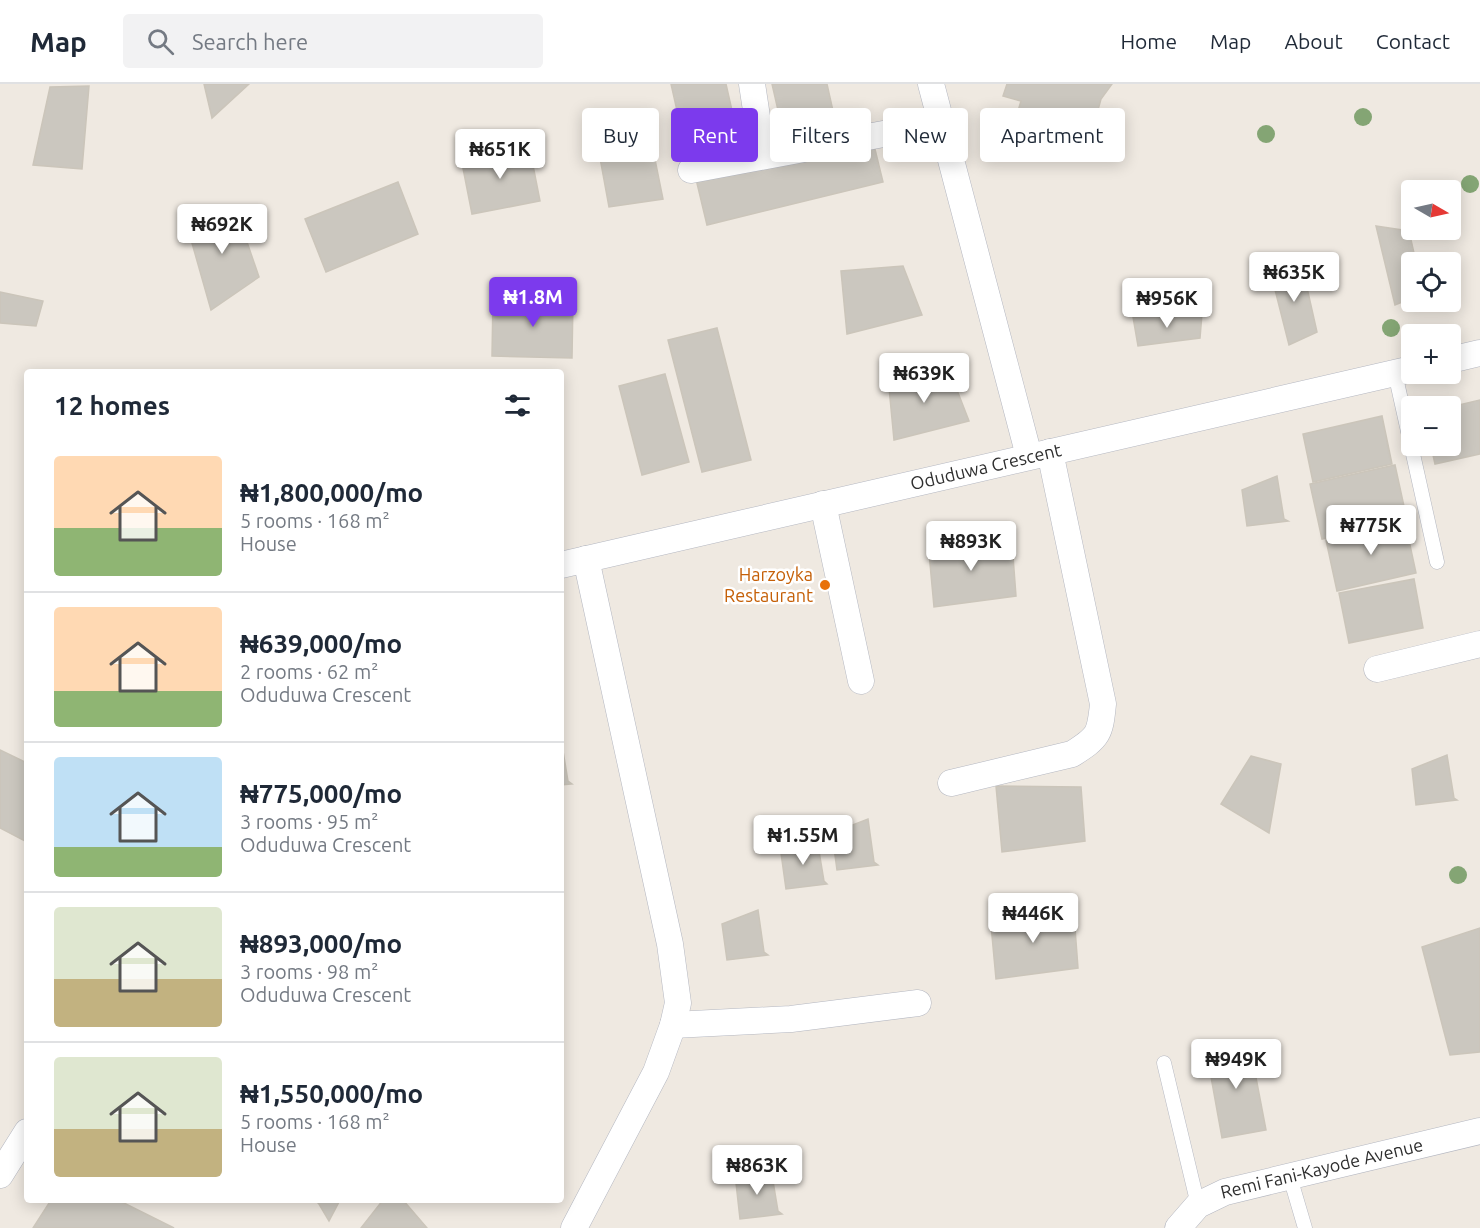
<!DOCTYPE html>
<meta charset="utf-8">
<style>
body{margin:0;font-family:Ubuntu,sans-serif;background:#f2f2f3;color:#1f2937;height:100vh;display:flex;flex-direction:column;font-size:22px;white-space:nowrap}
*{box-sizing:border-box;margin:0}
p{font-size:20px;color:#747a83}
.icon{flex:none;width:33px;height:33px;fill:none;stroke:currentColor;stroke-width:2;stroke-linecap:round;stroke-linejoin:round}
.map{position:relative;flex:1;overflow:hidden}
.sheet{position:absolute;left:24px;top:285px;width:540px;height:834px;display:flex;flex-direction:column;background:#fff;border-radius:6px;box-shadow:0 3px 15px #0003}
.sheet>*{flex:none}
.banner{position:absolute;left:582px;top:24px;width:570px;height:54px;display:flex;gap:12px}
.needle{width:39px;rotate:99deg}
.controls{position:absolute;left:1401px;top:96px;display:grid;gap:12px}
.controls a{display:grid;place-items:center;width:60px;height:60px;border-radius:6px;background:#fff;box-shadow:0 3px 15px #0003;font-size:30px}
.price{position:absolute;translate:-50% -51px;padding:0 14px;border-radius:6px;background:#fff;color:#222;font-size:20px;line-height:39px;filter:drop-shadow(0 2px 3px #0008)}
.price::after{content:'';position:absolute;left:50%;top:36px;width:18px;height:14px;margin-left:-9px;background:inherit;clip-path:polygon(0 0,100% 0,50% 100%)}
.price.on{background:#7c3aed;color:#fff}
ul{padding:0;list-style:none}
li{display:flex;align-items:center;gap:18px;height:150px;padding:0 30px}
li+li{border-top:2px solid #e0e1e3}
li span{display:grid;place-items:center;flex:none;width:168px;height:120px;border-radius:6px;color:#555}
li>.icon{margin-inline-start:auto}
span .icon{width:72px;height:72px;fill:#fffc;stroke-width:1}
li b{font-size:26px}
h2{display:flex;justify-content:space-between;align-items:center;height:72px;padding:0 30px;font-size:26px}
.pill{padding:0 21px;border-radius:6px;background:#fff;box-shadow:0 3px 15px #0003;font-size:21px;line-height:54px}
.pill.on{background:#7c3aed;color:#fff}
header{display:flex;align-items:center;gap:36px;box-sizing:border-box;height:84px;padding:0 30px;background:#fff;border-bottom:2px solid #e0e1e3}
header strong{font-size:28px}
nav{display:flex;gap:33px;margin-inline-start:auto;font-size:21px}
.search{width:420px;height:54px;background:#f2f2f3;display:flex;align-items:center;gap:15px;box-sizing:border-box;padding:0 21px;border-radius:6px;color:#747a83;font-size:22px}
.map>svg:first-child{display:block}
</style>
<header>
<strong>Map</strong>
<div class="search"><svg class="icon" aria-label="search" viewBox="0 0 24 24"><circle cx="10" cy="10" r="6"/><path d="M15 15l6 6"/></svg>Search here</div>
<nav><a>Home</a><a>Map</a><a>About</a><a>Contact</a></nav>
</header>
<div class="map">
<svg width="1480" height="1144" viewBox="0 0 1480 1144">
<rect width="100%" height="100%" fill="#efe9e1"/>
<g fill="#cbc7bf" stroke="#cbc5ba" stroke-width="1.5">
<polygon points="204,0 249,0 212,34"/>
<polygon points="671,0 726,0 740,62 688,75"/>
<polygon points="772,0 827,0 835,36 783,48"/>
<polygon points="1007,0 1112,0 1101,15 1088,62 1037,48 1041,34 1018,27 1021,17 1003,12"/>
<polygon points="89,2 82,85 33,81 50,3"/>
<polygon points="648,41 663,115 609,123 596,52"/>
<polygon points="872,53 883,98 707,141 696,95"/>
<polygon points="529,61 540,117 472,130 461,74"/>
<polygon points="398,98 418,150 326,188 305,135"/>
<polygon points="235,123 259,193 211,226 186,138"/>
<polygon points="1376,142 1409,147 1416,178 1412,178 1412,214 1395,221"/>
<polygon points="903,182 922,231 847,250 841,187"/>
<polygon points="1269,182 1303,186 1317,248 1289,261"/>
<polygon points="0,208 43,217 36,242 0,239"/>
<polygon points="493,214 573,216 572,274 492,272"/>
<polygon points="1202,230 1200,254 1138,262 1133,233"/>
<polygon points="717,244 751,376 702,388 668,256"/>
<polygon points="950,288 969,337 894,356 888,293"/>
<polygon points="665,290 689,378 642,391 619,302"/>
<polygon points="1480,316 1480,370 1435,380 1431,362 1450,362 1450,323"/>
<polygon points="1382,332 1392,380 1313,398 1303,350"/>
<polygon points="1395,381 1407,436 1322,455 1310,400"/>
<polygon points="1277,392 1284,435 1288,437 1247,442 1242,406"/>
<polygon points="1405,438 1416,489 1337,507 1326,456"/>
<polygon points="928,458 1012,459 1016,512 934,523"/>
<polygon points="1414,495 1423,544 1349,559 1339,509"/>
<polygon points="561,655 568,697 572,700 561,701"/>
<polygon points="0,666 27,679 27,758 0,744"/>
<polygon points="1447,671 1454,714 1457,716 1416,721 1412,685"/>
<polygon points="1251,672 1281,680 1269,749 1221,720"/>
<polygon points="996,702 1081,703 1085,757 1002,768"/>
<polygon points="868,735 874,778 878,781 837,786 832,749"/>
<polygon points="817,755 824,797 827,800 786,805 781,769"/>
<polygon points="758,826 764,868 768,871 727,876 722,840"/>
<polygon points="990,830 1074,831 1078,884 996,895"/>
<polygon points="1480,844 1480,968 1450,971 1422,863"/>
<polygon points="1249,957 1266,1046 1222,1054 1206,965"/>
<polygon points="771,1085 778,1127 782,1130 740,1135 736,1099"/>
<polygon points="51,1116 118,1116 174,1144 33,1144"/>
<polygon points="315,1116 340,1116 329,1137 319,1120"/>
<polygon points="383,1116 403,1116 427,1144 361,1144"/>
</g>
<g fill="none" stroke-linecap="round" stroke-linejoin="round">
<defs>
<g id="service">
<polyline points="1395,289 1437,478"/>
<polyline points="1164,979 1198,1121"/>
<polyline points="1290,1093 1305,1144"/>
</g>
<g id="minor">
<polyline points="752,0 763,72"/>
<polyline points="931,0 1029,372"/>
<polyline points="691,86 942,39"/>
<polyline points="1450,276 1480,269"/>
<polyline points="823,420 861,597"/>
<path id="s1" d="M 561,481 L 1412,285"/>
<polyline points="1377,585 1480,560"/>
<path d="M 951,699 L 1072,670 C 1099,653 1100,650 1103,620 L 1050,368"/>
<polyline points="673,941 791,935 918,919"/>
<polyline points="0,1091 27,1048"/>
<polyline points="574,1144 656,988 673,941 678,919 670,860 586,475"/>
<path id="s2" d="M 1178,1144 L 1198,1121 L 1225,1108 L 1480,1047"/>
</g>
</defs>
<use href="#service" stroke="#b4b7c1" stroke-width="15"/>
<use href="#minor" stroke="#b4b7c1" stroke-width="27"/>
<use href="#service" stroke="#fff" stroke-width="14"/>
<use href="#minor" stroke="#fff" stroke-width="26"/>
</g>
<g fill="#84a574">
<circle cx="1363" cy="33" r="9"/>
<circle cx="1266" cy="50" r="9"/>
<circle cx="1470" cy="100" r="9"/>
<circle cx="1391" cy="244" r="9"/>
<circle cx="1458" cy="791" r="9"/>
</g>
<circle fill="#e8710a" stroke="#fff" stroke-width="2" cx="825" cy="501" r="6"/>
<g text-anchor="middle" stroke-width="5" stroke-linejoin="round" paint-order="stroke">
<g font-size="18" fill="#2e2e2e" stroke="#fff">
<text dy="6" stroke="none"><textPath href="#s1" startOffset="436">Oduduwa Crescent</textPath></text>
<text dy="6" stroke="none"><textPath href="#s2" startOffset="160">Remi Fani-Kayode Avenue</textPath></text>
</g>
<g font-size="18" fill="#c56008" stroke="#fff" text-anchor="end">
<text x="813" y="497">Harzoyka<tspan x="813" dy="21">Restaurant</tspan></text>
</g>
</g>
</svg>
<div class="controls">
<a><svg class="needle" viewBox="-14 -14 28 28"><path d="M0-13l5 13h-10z" fill="#e53935"/><path d="M0 13l5-13h-10z" fill="#747a83"/></svg></a>
<a><svg class="icon" aria-label="locate" viewBox="0 0 24 24"><circle cx="12" cy="12" r="6"/><path d="M12 2v4M12 18v4M2 12h4M18 12h4"/></svg></a>
<a>+</a>
<a>−</a>
</div>
<b class="price" style="left:500px;top:96px">₦651K</b>
<b class="price" style="left:222px;top:171px">₦692K</b>
<b class="price" style="left:1294px;top:219px">₦635K</b>
<b class="price on" style="left:533px;top:244px">₦1.8M</b>
<b class="price" style="left:1167px;top:245px">₦956K</b>
<b class="price" style="left:924px;top:320px">₦639K</b>
<b class="price" style="left:1371px;top:472px">₦775K</b>
<b class="price" style="left:971px;top:488px">₦893K</b>
<b class="price" style="left:803px;top:782px">₦1.55M</b>
<b class="price" style="left:1033px;top:860px">₦446K</b>
<b class="price" style="left:1236px;top:1006px">₦949K</b>
<b class="price" style="left:757px;top:1112px">₦863K</b>
<div class="banner">
<a class="pill">Buy</a>
<a class="pill on">Rent</a>
<a class="pill">Filters</a>
<a class="pill">New</a>
<a class="pill">Apartment</a>
</div>
<section class="sheet">
<h2>12 homes<svg class="icon" aria-label="filters" viewBox="0 0 24 24"><path d="M4 7h16M4 17h16"/><circle cx="9" cy="7" r="2"/><circle cx="15" cy="17" r="2"/></svg></h2>
<ul>
<li><span style="background:linear-gradient(#ffd9b3 60%,#8fb573 0)"><svg class="icon" aria-label="home" viewBox="0 0 24 24"><path d="M3 11l9-7 9 7M6 9v11h12V9"/></svg></span><div><b>₦1,800,000/mo</b><p>5 rooms · 168 m²</p><p>House</p></div></li>
<li><span style="background:linear-gradient(#ffd9b3 70%,#8fb573 0)"><svg class="icon" aria-label="home" viewBox="0 0 24 24"><path d="M3 11l9-7 9 7M6 9v11h12V9"/></svg></span><div><b>₦639,000/mo</b><p>2 rooms · 62 m²</p><p>Oduduwa Crescent</p></div></li>
<li><span style="background:linear-gradient(#bfe0f5 75%,#8fb573 0)"><svg class="icon" aria-label="home" viewBox="0 0 24 24"><path d="M3 11l9-7 9 7M6 9v11h12V9"/></svg></span><div><b>₦775,000/mo</b><p>3 rooms · 95 m²</p><p>Oduduwa Crescent</p></div></li>
<li><span style="background:linear-gradient(#dfe7d0 60%,#c2b280 0)"><svg class="icon" aria-label="home" viewBox="0 0 24 24"><path d="M3 11l9-7 9 7M6 9v11h12V9"/></svg></span><div><b>₦893,000/mo</b><p>3 rooms · 98 m²</p><p>Oduduwa Crescent</p></div></li>
<li><span style="background:linear-gradient(#dfe7d0 60%,#c2b280 0)"><svg class="icon" aria-label="home" viewBox="0 0 24 24"><path d="M3 11l9-7 9 7M6 9v11h12V9"/></svg></span><div><b>₦1,550,000/mo</b><p>5 rooms · 168 m²</p><p>House</p></div></li>
</ul>
</section>
</div>
